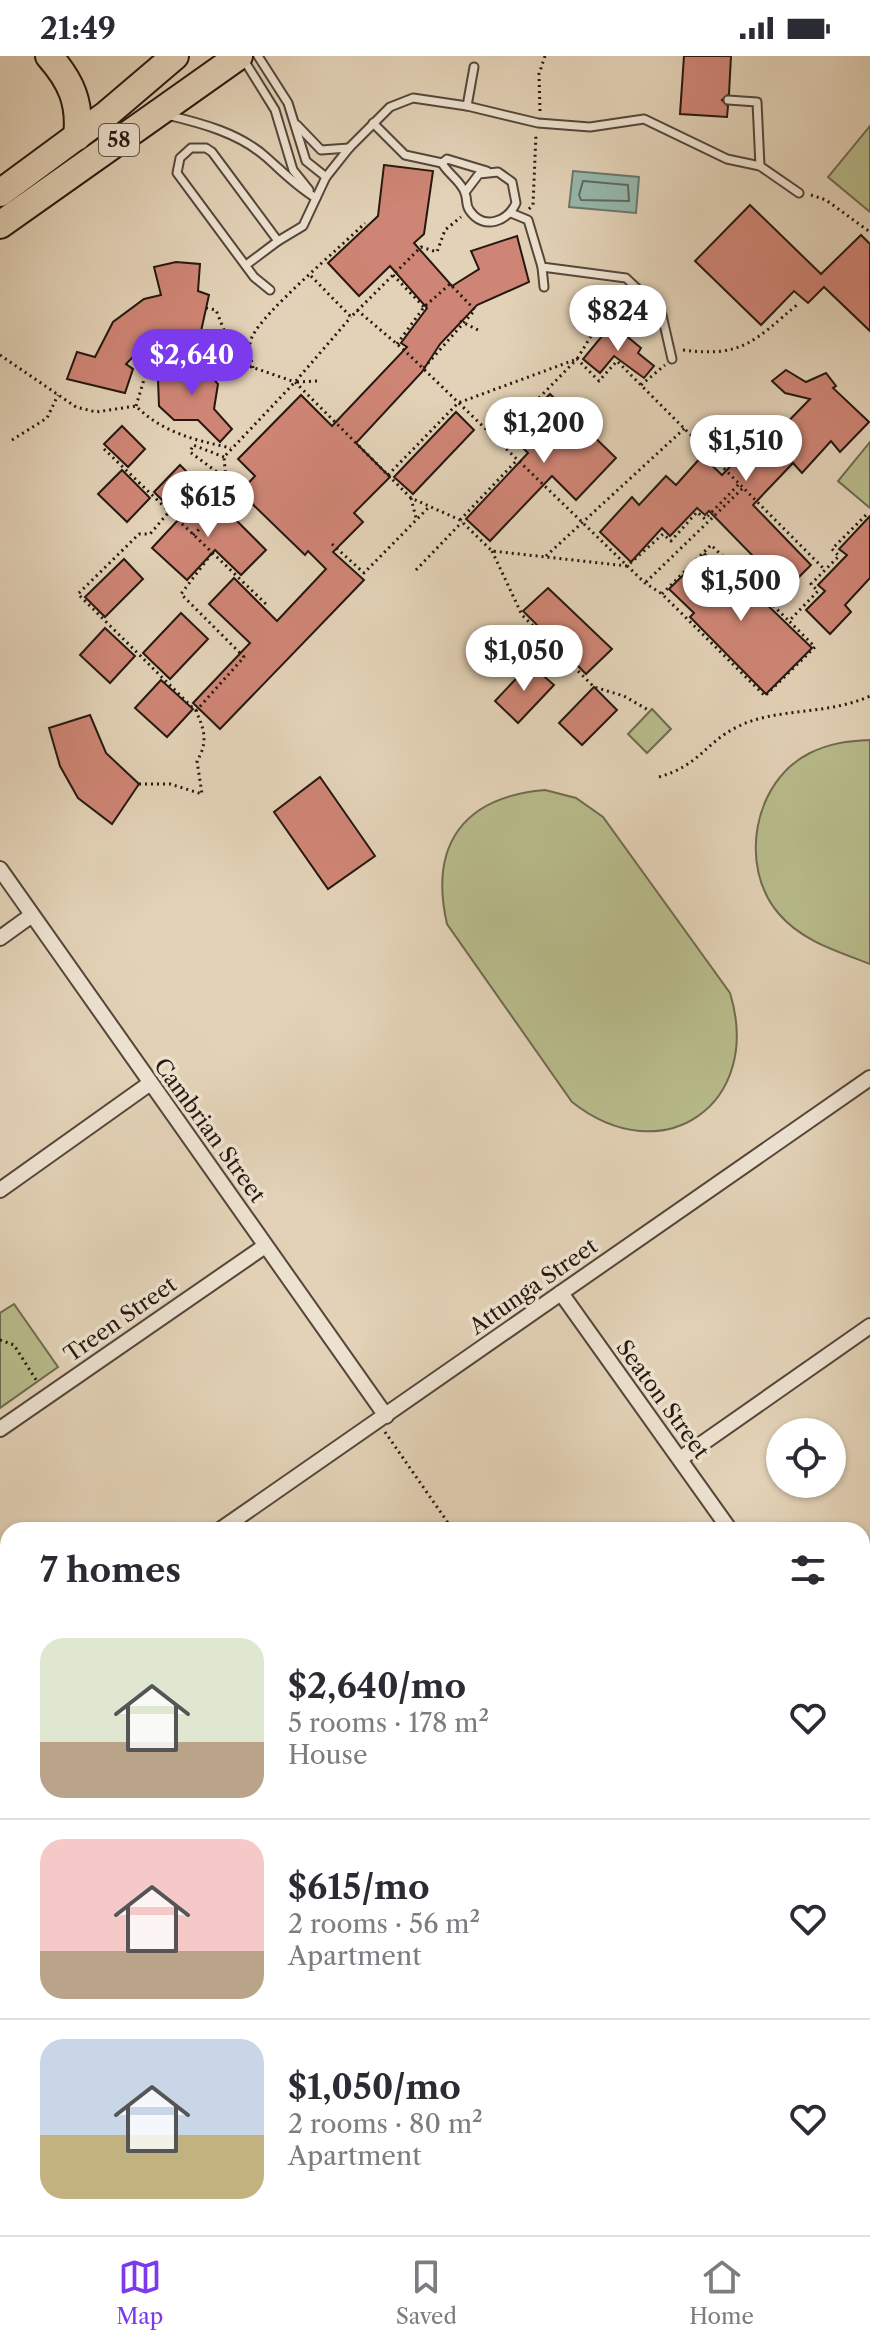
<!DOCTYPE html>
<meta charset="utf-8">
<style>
body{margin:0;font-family:"Libre Caslon Text",serif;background:#f7f7f7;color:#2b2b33;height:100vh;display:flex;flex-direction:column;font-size:30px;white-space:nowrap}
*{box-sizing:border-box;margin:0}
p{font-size:26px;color:#7c7c81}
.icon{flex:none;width:44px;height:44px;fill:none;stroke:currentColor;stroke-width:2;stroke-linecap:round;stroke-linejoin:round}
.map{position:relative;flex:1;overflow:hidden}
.panel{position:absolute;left:0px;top:1466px;width:870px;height:714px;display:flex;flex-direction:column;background:#fff;border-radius:24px 24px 0 0;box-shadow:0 2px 6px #0004}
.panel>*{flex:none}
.tools{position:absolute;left:766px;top:1362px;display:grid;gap:16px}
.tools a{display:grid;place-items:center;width:80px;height:80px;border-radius:50%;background:#fff;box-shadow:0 2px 6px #0004;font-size:40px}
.price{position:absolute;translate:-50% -68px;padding:0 18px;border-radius:28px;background:#fff;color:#222;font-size:26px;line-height:52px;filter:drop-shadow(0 2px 4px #0008)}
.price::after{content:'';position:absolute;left:50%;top:48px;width:24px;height:18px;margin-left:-12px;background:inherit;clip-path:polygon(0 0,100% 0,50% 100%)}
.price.on{background:#7c3aed;color:#fff}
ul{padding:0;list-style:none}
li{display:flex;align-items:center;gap:24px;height:200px;padding:0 40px}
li+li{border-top:2px solid #e1e1e2}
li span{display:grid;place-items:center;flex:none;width:224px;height:160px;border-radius:24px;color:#555}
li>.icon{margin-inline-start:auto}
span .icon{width:96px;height:96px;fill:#fffc;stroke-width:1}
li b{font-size:34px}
h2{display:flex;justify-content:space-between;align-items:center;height:96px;padding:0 40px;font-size:34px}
.status{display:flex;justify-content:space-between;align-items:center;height:56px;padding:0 40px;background:#fff;direction:ltr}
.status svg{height:22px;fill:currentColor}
.dock{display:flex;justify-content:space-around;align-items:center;height:112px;border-top:2px solid #e1e1e2;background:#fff;font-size:22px;color:#7c7c81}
.dock a{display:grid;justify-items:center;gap:4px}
.dock .on{color:#7c3aed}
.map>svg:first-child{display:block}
</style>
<div class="status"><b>21:49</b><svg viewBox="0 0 49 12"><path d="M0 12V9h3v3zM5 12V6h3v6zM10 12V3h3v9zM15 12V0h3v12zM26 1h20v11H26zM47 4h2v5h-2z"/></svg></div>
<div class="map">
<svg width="870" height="2179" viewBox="0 0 870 2179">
<rect width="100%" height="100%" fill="#e3d2b7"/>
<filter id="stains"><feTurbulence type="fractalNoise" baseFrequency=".0025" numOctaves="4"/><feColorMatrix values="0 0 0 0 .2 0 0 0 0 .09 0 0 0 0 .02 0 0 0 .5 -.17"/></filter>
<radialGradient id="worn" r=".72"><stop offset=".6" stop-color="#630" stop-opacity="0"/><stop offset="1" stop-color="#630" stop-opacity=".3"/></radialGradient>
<g fill="#b8bb8b" stroke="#6f6a4e" stroke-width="2">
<polygon points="870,70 870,156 828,121"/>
<polygon points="870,386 870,452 838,425"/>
<polygon points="652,653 671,673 647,697 628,678"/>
<path d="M 870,684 L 870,908 C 837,895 802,885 779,858 C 738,811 753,725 810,697 C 830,687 848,685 870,684 Z"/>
<path d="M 545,734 L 576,742 L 603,761 L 730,937 C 764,1048 663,1118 572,1046 L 447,868 C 429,789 463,741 545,734 Z"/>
<polygon points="14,1248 58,1311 0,1352 0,1257"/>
</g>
<polygon fill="#95b8ac" stroke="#69786e" stroke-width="2" points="573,115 639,121 636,157 569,151"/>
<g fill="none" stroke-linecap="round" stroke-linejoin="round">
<polygon stroke="#5e685e" stroke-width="2" points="583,125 628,129 629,145 581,144 579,139"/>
</g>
<g fill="#cf8575" stroke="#261810" stroke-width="2">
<polygon points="684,0 731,0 729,38 722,44 728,50 727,61 680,58"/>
<polygon points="384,109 433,115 424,178 414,187 452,230 479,213 471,195 517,180 529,226 477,249 440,288 422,316 356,387 390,421 354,457 363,466 333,496 364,524 220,673 193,647 250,587 209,548 234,522 277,565 326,513 308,495 305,499 240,436 255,420 238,403 301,339 332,370 407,291 401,287 427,252 390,210 359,240 328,207 378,160"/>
<polygon points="750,149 821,218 861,179 870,188 870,275 824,231 808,247 794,235 761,269 695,205"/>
<polygon points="176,206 200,208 198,235 209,239 200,280 175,277 147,286 126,308 133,313 125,337 67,323 77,296 95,301 113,266 144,243 161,239 154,211"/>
<polygon points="612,268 641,292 638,297 654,310 644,322 614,300 600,317 583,303"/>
<polygon points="174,306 198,306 218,328 214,353 232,373 220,386 198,364 174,364 159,350 158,324"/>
<polygon points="786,314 806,326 826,317 836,330 833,332 869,366 840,396 831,385 802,417 793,407 753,449 811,509 786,534 709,455 705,459 697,452 670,480 662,472 631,506 600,476 632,441 639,449 666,420 676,429 702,400 722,419 764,376 771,383 810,343 785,337 772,325"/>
<polygon points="550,338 616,402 576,444 552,420 490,485 466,463 528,397 510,379"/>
<polygon points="456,356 474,374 413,438 394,421"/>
<polygon points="122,370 145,393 128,411 104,388"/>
<polygon points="180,409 190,419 165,447 154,436"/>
<polygon points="122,414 150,442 127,466 98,438"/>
<polygon points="206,434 266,494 241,519 215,494 187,524 152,492"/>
<polygon points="870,460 870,522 845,549 851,556 830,578 806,554 825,535 818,529 847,499 839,493"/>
<polygon points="705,498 729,522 734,517 812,592 766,638 690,561 694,557 669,533"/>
<polygon points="124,503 143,523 105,561 85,541"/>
<polygon points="548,532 612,593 586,618 523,555"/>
<polygon points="181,557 208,583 170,623 143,597"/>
<polygon points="105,572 135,600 110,627 80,599"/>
<polygon points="530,608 554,629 518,667 495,645"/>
<polygon points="161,624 193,653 167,681 135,652"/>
<polygon points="594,631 617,654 582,689 559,667"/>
<polygon points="90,659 106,697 139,728 112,768 78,742 60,710 49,672"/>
<polygon points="320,721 375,800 328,833 274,756"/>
</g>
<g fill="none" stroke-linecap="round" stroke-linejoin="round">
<defs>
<g id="lane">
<polyline points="258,0 288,47 306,105 326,121"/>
<polyline points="244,4 275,54 293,114 309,134"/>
<polyline points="728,44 757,46 760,110"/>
<polyline points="467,50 474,11"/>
<path d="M 167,59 C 201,67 239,77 266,101 C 283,116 296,130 316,142"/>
<polyline points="373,67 405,99 442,107 447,103 487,115"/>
<polyline points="297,69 321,94 349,92"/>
<path d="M 442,107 C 447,117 462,126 465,137 C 468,144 465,149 470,155 C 484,175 508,165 516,147 L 512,126 L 498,116 L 479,118 L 466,135"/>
<polyline points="511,157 528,164 542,211 626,222 661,255 672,303"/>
<polyline points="278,185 303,170 326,121 349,92 390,51 413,42 467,50 538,67 590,71 644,63 727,103 760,110 799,137"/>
<polyline points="246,209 278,185 212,96 206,92 191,92 180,102 177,117 254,221 270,234"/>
<polyline points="542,211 544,231"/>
</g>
<g id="street">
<polyline points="0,813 386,1360"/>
<polyline points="0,882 32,859"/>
<polyline points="0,1134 149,1028"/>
<polyline points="561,1237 730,1474"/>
<polyline points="0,1373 265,1190"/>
<polyline points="680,1403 870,1270"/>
<polyline points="220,1474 870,1022"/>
<polyline points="0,1627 8,1622"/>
<polyline points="862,1658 870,1669"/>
<polyline points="862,1780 870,1775"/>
<polyline points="0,1855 8,1851"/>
<polyline points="862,2026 870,2037"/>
<polyline points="0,2099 8,2110"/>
<polyline points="0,2170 7,2179"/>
<polyline points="52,2172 57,2179"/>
<polyline points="488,2172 493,2179"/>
<polyline points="705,2172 710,2179"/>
</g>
<g id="highway">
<path d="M 49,0 C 71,25 81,47 77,81"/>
<polyline points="0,137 107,58 175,0"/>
<polyline points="0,169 239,0"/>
</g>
</defs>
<use href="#lane" stroke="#55463a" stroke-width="11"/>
<use href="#street" stroke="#55463a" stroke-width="18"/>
<use href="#highway" stroke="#261810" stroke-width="30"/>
<g stroke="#261810" stroke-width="3" stroke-dasharray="2 4" stroke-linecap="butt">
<polyline points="540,55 539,18 545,0"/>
<polyline points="811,139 826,144 870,176"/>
<polyline points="529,153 533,149 536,78"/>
<polyline points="393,219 424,251"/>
<polyline points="311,220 351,261 421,191 437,196 445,174 461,161"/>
<polyline points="206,252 216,254 226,279 226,297"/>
<polyline points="357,254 404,294 645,527 662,538 765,640 815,591 789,565 818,535 811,528 839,500 832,493 867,458"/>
<polyline points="460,265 478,274"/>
<polyline points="397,288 424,251 450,228 475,254 423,313"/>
<path d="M 683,294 C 743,302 755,284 798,248"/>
<path d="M 0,299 L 76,351 L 96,356 L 136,350 C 163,377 195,384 231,392"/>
<path d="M 253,312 C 251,302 247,292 252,281 C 263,256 341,191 365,167"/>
<polyline points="297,326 317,325"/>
<polyline points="641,329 665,309"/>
<polyline points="136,350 148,310 155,300 167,292 219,293 240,307 295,326 411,442 460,464 492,495 627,510 663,478 671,485 697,456 705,463 740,427"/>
<polyline points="12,384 47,362 58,339"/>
<polyline points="497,385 577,303 599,325 617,305 825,514"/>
<polyline points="104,393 266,548"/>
<polyline points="224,401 193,389 190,396 225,422"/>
<polyline points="388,419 458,347 577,303 621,231"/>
<polyline points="411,442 416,462"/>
<polyline points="460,464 517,404"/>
<polyline points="193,479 228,446 224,401 295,326 351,261"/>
<polyline points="332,488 364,517 429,451"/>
<polyline points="492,495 522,559 594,631 624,640 650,655"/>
<polyline points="546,500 685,372"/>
<polyline points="416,514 462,466"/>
<polyline points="646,526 744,431"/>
<polyline points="662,538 711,489 789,565"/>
<polyline points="534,611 556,588"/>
<polyline points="196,655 244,601 181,538 212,497"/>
<path d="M 659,721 C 700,709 705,687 737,671 C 776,651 826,660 870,640"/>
<path d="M 139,728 L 170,728 L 202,738 L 197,705 C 208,686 205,675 196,655 L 78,538 L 139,478 L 150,478 L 168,457"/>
<polyline points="0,1284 14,1289 38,1327"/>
<polyline points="385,1376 453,1474"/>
</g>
<use href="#lane" stroke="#ede2d0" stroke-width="7"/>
<use href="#street" stroke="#ede2d0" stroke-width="14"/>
<use href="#highway" stroke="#e3d2b7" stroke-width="26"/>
</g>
<g text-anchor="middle" stroke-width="7" stroke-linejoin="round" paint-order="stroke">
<rect fill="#ede2d0" stroke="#62554a" stroke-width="2" x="99" y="68" width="40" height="32" rx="6"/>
<g font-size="20" font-weight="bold" fill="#261810">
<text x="119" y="91">58</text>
</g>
<g font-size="22" fill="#261810" stroke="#ede2d0">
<text transform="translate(210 1074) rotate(54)" y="8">Cambrian Street</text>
<text transform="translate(533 1230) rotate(-35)" y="8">Attunga Street</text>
<text transform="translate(120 1263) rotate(-35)" y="8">Treen Street</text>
<text transform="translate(663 1343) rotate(54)" y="8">Seaton Street</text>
</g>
</g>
<rect width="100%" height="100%" filter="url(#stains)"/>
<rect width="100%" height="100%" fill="url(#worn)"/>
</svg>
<div class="tools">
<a><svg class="icon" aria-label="locate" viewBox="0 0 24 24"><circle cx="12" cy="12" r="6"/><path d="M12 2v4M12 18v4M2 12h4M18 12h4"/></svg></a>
</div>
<b class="price" style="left:618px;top:297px">$824</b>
<b class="price on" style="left:192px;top:341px">$2,640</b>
<b class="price" style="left:544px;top:409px">$1,200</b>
<b class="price" style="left:746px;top:427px">$1,510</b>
<b class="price" style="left:208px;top:483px">$615</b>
<b class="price" style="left:741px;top:567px">$1,500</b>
<b class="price" style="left:524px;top:637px">$1,050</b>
<section class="panel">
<h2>7 homes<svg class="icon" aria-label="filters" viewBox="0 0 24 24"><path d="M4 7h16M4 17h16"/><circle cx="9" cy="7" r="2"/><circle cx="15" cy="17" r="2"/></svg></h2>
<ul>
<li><span style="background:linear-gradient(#dfe7d0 65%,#b9a48a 0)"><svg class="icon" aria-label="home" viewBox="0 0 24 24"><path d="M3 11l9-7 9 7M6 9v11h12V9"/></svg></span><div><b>$2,640/mo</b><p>5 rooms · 178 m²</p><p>House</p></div><svg class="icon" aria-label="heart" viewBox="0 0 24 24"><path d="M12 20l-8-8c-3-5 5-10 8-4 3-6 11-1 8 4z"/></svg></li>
<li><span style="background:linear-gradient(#f6c9c9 70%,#b9a48a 0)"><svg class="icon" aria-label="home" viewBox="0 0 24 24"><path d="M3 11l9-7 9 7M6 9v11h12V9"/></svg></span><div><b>$615/mo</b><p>2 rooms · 56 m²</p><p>Apartment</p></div><svg class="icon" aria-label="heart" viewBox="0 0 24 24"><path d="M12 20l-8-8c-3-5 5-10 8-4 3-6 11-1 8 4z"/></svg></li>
<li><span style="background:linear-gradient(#c9d6e8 60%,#c2b280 0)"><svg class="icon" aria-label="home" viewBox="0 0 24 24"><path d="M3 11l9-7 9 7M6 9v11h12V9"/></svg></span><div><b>$1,050/mo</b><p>2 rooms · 80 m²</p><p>Apartment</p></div><svg class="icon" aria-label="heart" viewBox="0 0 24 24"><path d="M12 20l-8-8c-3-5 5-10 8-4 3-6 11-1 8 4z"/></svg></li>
</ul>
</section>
</div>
<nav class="dock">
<a class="on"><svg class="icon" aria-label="map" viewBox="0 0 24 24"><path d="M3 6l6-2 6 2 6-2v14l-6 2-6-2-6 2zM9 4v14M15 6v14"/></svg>Map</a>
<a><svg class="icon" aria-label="saved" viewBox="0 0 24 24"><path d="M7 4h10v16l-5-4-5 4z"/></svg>Saved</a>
<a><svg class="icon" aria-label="home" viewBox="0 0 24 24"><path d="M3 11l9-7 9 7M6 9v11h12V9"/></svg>Home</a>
</nav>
